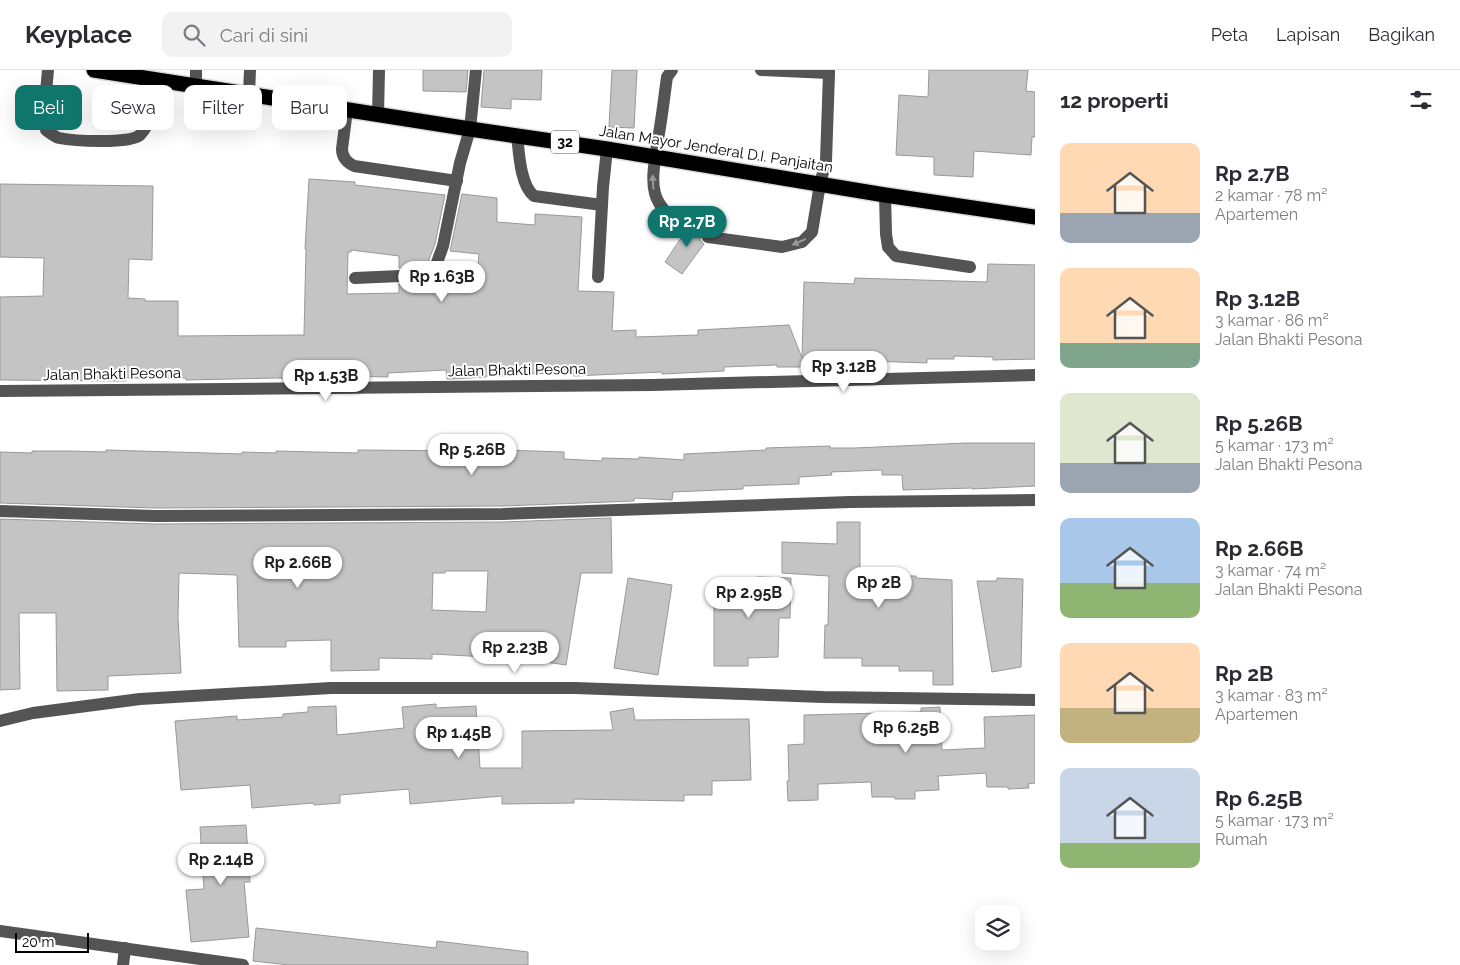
<!DOCTYPE html>
<html lang="id">
<meta charset="utf-8">
<style>
body{margin:0;font-family:Raleway,sans-serif;background:#f2f2f3;color:#2b2b33;height:100vh;display:flex;flex-direction:column;font-size:19px;white-space:nowrap}
*{box-sizing:border-box;margin:0}
p{font-size:16px;color:#7c7c81}
.icon{flex:none;width:28px;height:28px;fill:none;stroke:currentColor;stroke-width:2;stroke-linecap:round;stroke-linejoin:round}
.map{position:relative;flex:1;overflow:hidden}
.sheet{display:flex;flex-direction:column;background:#fff;width:425px}
.sheet>*{flex:none}
.hud{position:absolute;left:15px;top:15px;width:475px;height:45px;display:flex;gap:10px}
.tools{position:absolute;left:975px;top:835px;display:grid;gap:10px}
.tools a{display:grid;place-items:center;width:45px;height:45px;border-radius:10px;background:#fff;box-shadow:0 5px 20px #0002;font-size:25px}
.scale{position:absolute;left:15px;bottom:12px;width:74px;box-sizing:border-box;padding-left:5px;border:2px solid #000;border-top:0;font-size:14px;line-height:18px;white-space:nowrap;color:#000;-webkit-text-stroke:4px #fff;paint-order:stroke}
.price{position:absolute;translate:-50% -42px;padding:0 11px;border-radius:18px;background:#fff;color:#222;font-size:16px;line-height:32px;filter:drop-shadow(0 1px 2px #0008)}
.price::after{content:'';position:absolute;left:50%;top:30px;width:15px;height:11px;margin-left:-8px;background:inherit;clip-path:polygon(0 0,100% 0,50% 100%)}
.price.active{background:#0f766e;color:#fff}
ul{padding:0;list-style:none}
li{display:flex;align-items:center;gap:15px;height:125px;padding:0 25px}
li span{display:grid;place-items:center;flex:none;width:140px;height:100px;border-radius:10px;color:#555}
li>.icon{margin-inline-start:auto}
span .icon{width:60px;height:60px;fill:#fffc;stroke-width:1}
li b{font-size:21px}
h2{display:flex;justify-content:space-between;align-items:center;height:60px;padding:0 25px;font-size:21px}
.pill{padding:0 18px;border-radius:10px;background:#fff;box-shadow:0 5px 20px #0002;font-size:18px;line-height:45px}
.pill.active{background:#0f766e;color:#fff}
header{display:flex;align-items:center;gap:30px;box-sizing:border-box;height:70px;padding:0 25px;background:#fff;border-bottom:1px solid #e1e1e2}
header strong{font-size:24px}
nav{display:flex;gap:28px;margin-inline-start:auto;font-size:18px}
.search{width:350px;height:45px;background:#f2f2f3;display:flex;align-items:center;gap:12px;box-sizing:border-box;padding:0 18px;border-radius:10px;color:#7c7c81;font-size:19px}
main{display:flex;flex:1;min-height:0}
.map>svg:first-child{display:block}
</style>
<header>
<strong>Keyplace</strong>
<div class="search"><svg class="icon" aria-label="search" viewBox="0 0 24 24"><circle cx="10" cy="10" r="6"/><path d="M15 15l6 6"/></svg>Cari di sini</div>
<nav><a>Peta</a><a>Lapisan</a><a>Bagikan</a></nav>
</header>
<main>
<div class="map">
<svg width="1035" height="895" viewBox="0 0 1035 895">
<rect width="100%" height="100%" fill="#fff"/>
<g fill="#c4c4c4" stroke="#989898" fill-rule="evenodd">
<polygon points="423,0 468,0 466,22 423,21"/>
<polygon points="484,0 542,0 541,30 511,29 511,39 481,37"/>
<polygon points="612,0 637,0 634,58 609,57"/>
<polygon points="929,0 1028,0 1026,21 1035,22 1035,67 1032,67 1031,85 974,81 973,107 934,105 934,87 896,85 899,25 928,27"/>
<polygon points="309,109 355,112 355,115 445,125 435,174 428,192 421,197 399,198 399,186 351,180 351,182 348,182 347,224 399,223 399,214 423,213 433,209 431,219 476,219 479,184 450,181 462,124 497,128 497,152 535,155 535,144 582,147 578,221 614,222 612,261 636,260 636,267 698,265 698,260 789,255 802,288 804,212 854,214 855,208 987,212 988,194 1035,195 1035,289 993,290 993,287 954,286 954,289 927,289 927,293 868,291 868,297 777,297 777,295 724,297 724,301 662,304 662,302 574,306 574,303 516,304 516,306 486,306 486,307 452,309 447,309 446,300 388,303 388,307 339,306 339,309 312,309 277,308 186,310 186,308 126,308 126,311 0,310 0,227 43,226 44,188 0,187 0,114 153,116 152,190 129,189 128,228 145,229 145,231 178,231 178,266 304,265 306,179 305,179"/>
<polygon points="696,147 714,160 705,159 701,162 700,170 704,174 682,204 665,192 683,165 688,166 695,163 696,158 693,151"/>
<polygon points="966,373 1035,373 1035,416 972,419 972,418 903,420 902,405 882,405 882,400 831,402 832,405 799,407 799,414 743,416 743,419 673,422 672,430 634,428 634,431 503,436 155,438 0,433 0,382 32,383 32,381 69,381 106,382 106,380 242,384 242,382 276,383 276,381 358,383 358,380 471,381 471,379 564,382 564,389 602,391 602,388 639,389 639,387 684,390 684,384 766,380 766,378 830,376 830,378 855,378"/>
<path d="M 611,448 L 612,503 L 581,503 L 566,595 L 525,589 L 432,584 L 432,589 L 379,588 L 379,600 L 331,601 L 331,570 L 286,571 L 286,577 L 239,577 L 237,505 L 179,503 L 178,547 L 181,603 L 108,606 L 108,620 L 57,621 L 56,543 L 19,543 L 20,619 L 0,620 L 0,449 L 155,454 L 503,452 ZM 445,501 L 488,501 L 486,542 L 432,540 L 433,503 L 445,503 Z"/>
<polygon points="837,452 860,452 860,506 916,506 916,508 952,510 953,615 933,615 933,601 899,601 899,596 862,596 862,588 824,588 825,555 828,555 829,506 782,503 782,472 837,474"/>
<polygon points="757,507 791,508 790,548 779,548 778,587 748,588 748,596 714,596 714,510 757,511"/>
<polygon points="628,508 672,515 658,605 614,598"/>
<polygon points="997,508 1023,509 1021,597 992,602 977,511 997,511"/>
<polygon points="436,634 436,638 476,636 480,698 522,698 522,661 613,660 610,642 633,638 635,650 749,649 751,710 712,711 712,725 684,725 684,731 574,729 574,733 502,734 502,726 410,734 409,719 340,725 340,733 314,735 313,733 252,738 250,715 181,720 175,651 237,646 237,650 283,647 283,644 308,642 308,637 336,636 337,665 404,658 402,637"/>
<polygon points="940,637 942,680 985,678 984,647 1035,645 1035,713 1028,714 1029,718 1008,719 1008,717 987,717 986,703 938,706 939,720 915,721 915,729 895,729 895,727 872,727 871,712 818,714 818,730 788,731 787,711 789,711 788,675 804,674 804,645 921,642 921,638"/>
<polygon points="246,755 250,812 244,812 249,867 191,872 186,820 204,819 200,757"/>
<polygon points="256,858 436,878 437,871 528,882 528,895 289,895 253,891"/>
</g>
<g fill="none" stroke-linecap="round" stroke-linejoin="round">
<polyline stroke="#d9d9d9" stroke-width="12" stroke-dasharray="12 6" stroke-linecap="butt" points="688,158 708,167"/>
<defs>
<polyline id="highway" points="94,0 470,59 607,79 885,125 1035,147"/>
</defs>
<use href="#highway" stroke="#dbdbdb" stroke-width="18"/>
<g stroke="#545454" stroke-width="12">
<path d="M 48,0 L 45,34 L 46,60 C 50,63 55,67 59,68 C 73,71 130,74 140,65 C 153,51 156,28 160,11"/>
<path d="M 672,0 L 667,7 C 664,28 662,48 658,69 C 652,111 644,134 688,158"/>
<polyline points="761,0 829,3 829,0"/>
<polyline points="196,15 196,0"/>
<polyline points="249,24 250,0"/>
<path d="M 347,40 L 342,79 C 342,87 346,92 354,96 L 457,111"/>
<polyline points="378,45 379,0"/>
<path d="M 517,65 C 519,82 520,115 534,126 L 602,135"/>
<polyline points="885,125 886,164 888,177 896,186 970,197"/>
<polyline points="708,167 782,177 802,172 812,162 820,114 826,91 829,3"/>
<polyline points="598,207 603,117 607,79"/>
<polyline points="355,208 423,205 435,198 443,176 460,93 470,59 476,0"/>
<polyline points="0,321 652,315 1035,305"/>
<polyline points="0,441 155,446 503,444 850,432 1035,430"/>
<polyline points="0,651 33,643 140,629 331,618 575,618 823,627 1035,630"/>
<polyline points="0,861 243,895"/>
<polyline points="123,895 125,878"/>
</g>
<use href="#highway" stroke="#000" stroke-width="15"/>
</g>
<defs><path id="oneway-solid" d="M-6-.8H1V-3.2L6.5 0L1 3.2V.8H-6Z" transform="scale(1.25)"/></defs>
<g fill="#989898">
<use href="#oneway-solid" transform="translate(653 112) rotate(-93)"/>
<use href="#oneway-solid" transform="translate(799 172) rotate(156)"/>
</g>
<g text-anchor="middle" stroke-width="4" stroke-linejoin="round" paint-order="stroke">
<rect fill="#fff" stroke="#4c4c4c" stroke-width="1" x="551" y="60.5" width="28" height="23" rx="4"/>
<g font-size="14" font-weight="bold" fill="#000">
<text x="565" y="77">32</text>
</g>
<g font-size="15" fill="#000" stroke="#fff">
<text transform="translate(716 79) rotate(9)" y="5">Jalan Mayor Jenderal D.I. Panjaitan</text>
<text transform="translate(517 300) rotate(-1)" y="5">Jalan Bhakti Pesona</text>
<text transform="translate(112 304) rotate(-1)" y="5">Jalan Bhakti Pesona</text>
</g>
</g>
</svg>
<div class="tools">
<a><svg class="icon" aria-label="layers" viewBox="0 0 24 24"><path d="M12 4l9 5-9 5-9-5zM3 14l9 5 9-5"/></svg></a>
</div>
<div class="scale">20 m</div>
<b class="price active" style="left:687px;top:178px">Rp 2.7B</b>
<b class="price" style="left:442px;top:233px">Rp 1.63B</b>
<b class="price" style="left:844px;top:323px">Rp 3.12B</b>
<b class="price" style="left:326px;top:332px">Rp 1.53B</b>
<b class="price" style="left:472px;top:406px">Rp 5.26B</b>
<b class="price" style="left:298px;top:519px">Rp 2.66B</b>
<b class="price" style="left:879px;top:539px">Rp 2B</b>
<b class="price" style="left:749px;top:549px">Rp 2.95B</b>
<b class="price" style="left:515px;top:604px">Rp 2.23B</b>
<b class="price" style="left:906px;top:684px">Rp 6.25B</b>
<b class="price" style="left:459px;top:689px">Rp 1.45B</b>
<b class="price" style="left:221px;top:816px">Rp 2.14B</b>
<div class="hud">
<a class="pill active">Beli</a>
<a class="pill">Sewa</a>
<a class="pill">Filter</a>
<a class="pill">Baru</a>
</div>
</div>
<section class="sheet">
<h2>12 properti<svg class="icon" aria-label="filters" viewBox="0 0 24 24"><path d="M4 7h16M4 17h16"/><circle cx="9" cy="7" r="2"/><circle cx="15" cy="17" r="2"/></svg></h2>
<ul>
<li><span style="background:linear-gradient(#ffd9b3 70%,#9aa5b1 0)"><svg class="icon" aria-label="home" viewBox="0 0 24 24"><path d="M3 11l9-7 9 7M6 9v11h12V9"/></svg></span><div><b>Rp 2.7B</b><p>2 kamar · 78 m²</p><p>Apartemen</p></div></li>
<li><span style="background:linear-gradient(#ffd9b3 75%,#7fa58c 0)"><svg class="icon" aria-label="home" viewBox="0 0 24 24"><path d="M3 11l9-7 9 7M6 9v11h12V9"/></svg></span><div><b>Rp 3.12B</b><p>3 kamar · 86 m²</p><p>Jalan Bhakti Pesona</p></div></li>
<li><span style="background:linear-gradient(#dfe7d0 70%,#9aa5b1 0)"><svg class="icon" aria-label="home" viewBox="0 0 24 24"><path d="M3 11l9-7 9 7M6 9v11h12V9"/></svg></span><div><b>Rp 5.26B</b><p>5 kamar · 173 m²</p><p>Jalan Bhakti Pesona</p></div></li>
<li><span style="background:linear-gradient(#a9c7e8 65%,#8fb573 0)"><svg class="icon" aria-label="home" viewBox="0 0 24 24"><path d="M3 11l9-7 9 7M6 9v11h12V9"/></svg></span><div><b>Rp 2.66B</b><p>3 kamar · 74 m²</p><p>Jalan Bhakti Pesona</p></div></li>
<li><span style="background:linear-gradient(#ffd9b3 65%,#c2b280 0)"><svg class="icon" aria-label="home" viewBox="0 0 24 24"><path d="M3 11l9-7 9 7M6 9v11h12V9"/></svg></span><div><b>Rp 2B</b><p>3 kamar · 83 m²</p><p>Apartemen</p></div></li>
<li><span style="background:linear-gradient(#c9d6e8 75%,#8fb573 0)"><svg class="icon" aria-label="home" viewBox="0 0 24 24"><path d="M3 11l9-7 9 7M6 9v11h12V9"/></svg></span><div><b>Rp 6.25B</b><p>5 kamar · 173 m²</p><p>Rumah</p></div></li>
</ul>
</section>
</main>
